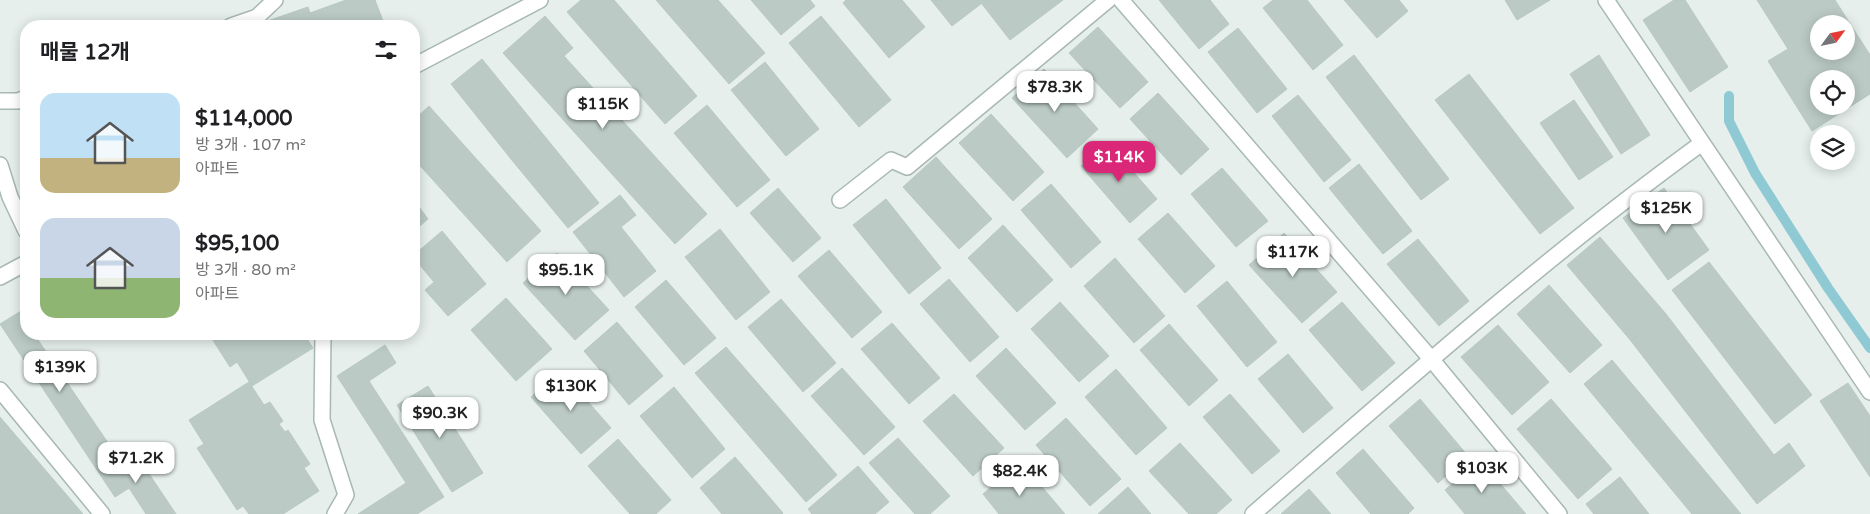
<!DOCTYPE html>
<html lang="ko">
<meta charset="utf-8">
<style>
body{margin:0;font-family:"Varela Round","Noto Sans KR",sans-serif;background:#f2f2f2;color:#202124;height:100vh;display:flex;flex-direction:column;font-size:19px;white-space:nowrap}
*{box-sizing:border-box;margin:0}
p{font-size:16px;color:#757577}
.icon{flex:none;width:28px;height:28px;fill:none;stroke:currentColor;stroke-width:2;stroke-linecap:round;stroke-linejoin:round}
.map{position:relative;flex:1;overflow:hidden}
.sheet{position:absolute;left:20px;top:20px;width:400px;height:320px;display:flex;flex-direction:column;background:#fff;border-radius:20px;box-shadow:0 2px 12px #0003}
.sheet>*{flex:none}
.needle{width:32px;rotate:57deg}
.fabs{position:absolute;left:1810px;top:15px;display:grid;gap:10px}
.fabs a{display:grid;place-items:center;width:45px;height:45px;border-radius:50%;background:#fff;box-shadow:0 2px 12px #0003;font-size:25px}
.price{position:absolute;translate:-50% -42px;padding:0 11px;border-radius:10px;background:#fff;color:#222;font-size:16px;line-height:32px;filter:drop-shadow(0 1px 2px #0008)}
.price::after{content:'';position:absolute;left:50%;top:30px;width:15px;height:11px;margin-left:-8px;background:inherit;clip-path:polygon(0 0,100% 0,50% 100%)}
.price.selected{background:#db2777;color:#fff}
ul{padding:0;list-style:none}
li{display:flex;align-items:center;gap:15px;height:125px;padding:0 20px}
li span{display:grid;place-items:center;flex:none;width:140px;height:100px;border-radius:15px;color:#555}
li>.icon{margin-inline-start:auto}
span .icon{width:60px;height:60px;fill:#fffc;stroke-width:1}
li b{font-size:21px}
h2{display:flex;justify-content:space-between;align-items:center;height:60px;padding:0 20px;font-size:21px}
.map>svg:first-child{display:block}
</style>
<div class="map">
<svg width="1870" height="514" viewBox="0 0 1870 514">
<rect width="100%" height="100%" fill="#e6efeb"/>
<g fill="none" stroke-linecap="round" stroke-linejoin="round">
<polyline stroke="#8ec9d4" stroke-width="10" points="1729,96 1729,121 1755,173 1828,288 1870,348"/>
</g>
<g fill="#bbcac4" stroke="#b8c9c2" fill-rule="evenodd">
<polygon points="346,0 375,0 385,26 253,26 308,7 310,13"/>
<polygon points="581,0 614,0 697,96 665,124 567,12"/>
<polygon points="656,0 718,0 765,53 729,84"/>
<polygon points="751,0 810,0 815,6 781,35"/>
<polygon points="846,0 902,0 925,27 889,58 843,3"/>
<polygon points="931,0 986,0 952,26"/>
<polygon points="986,0 1063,0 1010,40 982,4"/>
<polygon points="1159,0 1210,0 1229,24 1199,49"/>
<polygon points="1273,0 1307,0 1343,45 1313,70 1263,8"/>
<polygon points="1344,0 1399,0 1408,11 1377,38"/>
<polygon points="1505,0 1550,0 1517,20"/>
<polygon points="1674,0 1685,0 1728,67 1690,92 1643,20"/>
<path d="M 1757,0 L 1835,0 L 1870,55 L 1870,94 L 1812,131 L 1768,61 L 1788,49 ZM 1819,24 L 1846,24 L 1846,51 L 1819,51 ZM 1819,79 L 1846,79 L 1846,106 L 1819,106 Z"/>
<polygon points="545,16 573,48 564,56 707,214 675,244 503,53"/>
<polygon points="821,16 891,100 859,127 789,43"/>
<polygon points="1098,27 1148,82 1120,108 1069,53"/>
<polygon points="1238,28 1287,89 1257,113 1208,52"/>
<polygon points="1354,55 1449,179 1421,200 1326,77"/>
<polygon points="1599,55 1650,135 1621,154 1570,74"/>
<polygon points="482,59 542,133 511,159 451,84"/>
<polygon points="765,62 819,129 786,156 731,90"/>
<polygon points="1044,69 1098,129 1067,158 1012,98"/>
<polygon points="1469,74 1574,208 1540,234 1435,100"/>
<polygon points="1158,93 1209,149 1181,175 1130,119"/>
<polygon points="1298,95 1351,160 1324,182 1272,116"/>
<polygon points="1574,100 1613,157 1579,180 1540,123"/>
<polygon points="707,105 770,180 737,207 674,133"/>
<polygon points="429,106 541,231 507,262 414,159 414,120"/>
<polygon points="991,114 1044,172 1013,201 959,143"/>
<polygon points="542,133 599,203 568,228 511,159"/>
<polygon points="1108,143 1157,199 1130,223 1081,166"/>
<polygon points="936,157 992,219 959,249 903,187"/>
<polygon points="1359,164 1412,231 1383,254 1329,188"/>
<polygon points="1222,168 1268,221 1236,247 1191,194"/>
<polygon points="1051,184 1101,242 1071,268 1021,210"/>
<polygon points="778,188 821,238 793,262 750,213"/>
<polygon points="1664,188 1709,250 1668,280 1623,218"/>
<polygon points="620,195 636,215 621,227 656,271 624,297 573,232"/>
<polygon points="886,199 941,268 909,294 853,225"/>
<polygon points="414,200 428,219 414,231"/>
<polygon points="1168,213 1215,266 1185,293 1138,239"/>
<polygon points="1003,225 1053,280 1017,312 968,258"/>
<polygon points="720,229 770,292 736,320 685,257"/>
<polygon points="442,231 486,284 448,316 425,290 434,282 414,258 414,255"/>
<polygon points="1284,233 1337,292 1302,323 1249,265"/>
<polygon points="1600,237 1666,314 1631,341 1567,265"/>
<polygon points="1418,239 1469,301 1439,326 1387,264"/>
<polygon points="829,250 882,312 852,338 798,276"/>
<polygon points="557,253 609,310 575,340 523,283"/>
<polygon points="1115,258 1165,316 1134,343 1084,286"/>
<polygon points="1709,262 1812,395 1775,424 1672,290"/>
<polygon points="949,279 999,337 970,362 920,304"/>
<polygon points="666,280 716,338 684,365 635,307"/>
<polygon points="1227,281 1277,342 1247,367 1197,306"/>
<polygon points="1549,285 1602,345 1570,373 1517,314"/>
<polygon points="506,298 552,349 516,381 471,330"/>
<polygon points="781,299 836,363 803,392 748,327"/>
<polygon points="1060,302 1109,356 1079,382 1031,329"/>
<polygon points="1342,302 1395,363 1362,391 1309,330"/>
<polygon points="26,308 26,334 34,334 119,459 99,473 0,324"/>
<polygon points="1666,314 1774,455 1789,443 1805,466 1757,504 1631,341"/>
<polygon points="617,322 663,376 629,405 584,351"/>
<polygon points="892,323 940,378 909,404 861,349"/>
<polygon points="1169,324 1218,380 1189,406 1140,350"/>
<polygon points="1498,325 1549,382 1512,415 1461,357"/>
<polygon points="209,334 304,334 313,348 252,386 237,362 230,367"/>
<polygon points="385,345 396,363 369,381 444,497 417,514 358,514 406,483 337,376"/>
<polygon points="726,347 781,410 750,437 695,373"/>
<polygon points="1006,348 1056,403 1025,430 976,376"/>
<polygon points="1288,354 1333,408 1303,433 1258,379"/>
<polygon points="1612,360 1741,514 1692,514 1584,384"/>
<polygon points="842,368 895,427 864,455 811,396"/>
<polygon points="1116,369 1167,428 1136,455 1085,397"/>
<polygon points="561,371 611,428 581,454 531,397"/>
<polygon points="249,382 264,405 270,402 283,421 279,424 285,432 288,430 310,464 304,468 319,491 283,514 249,514 243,506 237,510 197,448 204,444 189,420"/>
<polygon points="1848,383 1870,416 1870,477 1820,401"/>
<polygon points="428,386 483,473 452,492 397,405"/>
<polygon points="674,387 725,449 692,478 640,416"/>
<polygon points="954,394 1004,448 973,476 923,421"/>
<polygon points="1230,394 1280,451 1252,474 1203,417"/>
<polygon points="1420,399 1468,456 1438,483 1389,426"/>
<polygon points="1551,399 1612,469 1578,499 1517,429"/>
<polygon points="781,410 837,475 806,502 750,437"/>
<polygon points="0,417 83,514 0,514"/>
<polygon points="1066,418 1121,479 1090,506 1036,445"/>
<polygon points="898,438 950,496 930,514 915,514 869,463"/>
<polygon points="618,439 671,500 656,514 630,514 588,466"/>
<polygon points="1180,443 1232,500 1216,514 1189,514 1149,471"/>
<polygon points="1363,449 1414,508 1408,514 1371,514 1336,473"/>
<polygon points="133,450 176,514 146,514 129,488 115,497 99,473"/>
<polygon points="735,457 783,513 782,514 722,514 700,488"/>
<polygon points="1480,460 1526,514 1465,514 1445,490"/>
<polygon points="858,466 889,502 875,514 812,514 808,509"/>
<polygon points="1012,469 1028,488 1037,481 1065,514 999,514 983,494"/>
<polygon points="1620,477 1649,514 1594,514 1586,504"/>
<polygon points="1128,487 1151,514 1098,514"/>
<polygon points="1309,489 1331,514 1281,514"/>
</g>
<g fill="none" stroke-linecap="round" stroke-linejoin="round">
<defs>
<g id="minor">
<polyline points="1121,0 1432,360 1559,514"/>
<polyline points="1606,0 1870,392"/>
<polyline points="231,26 257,17 275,0"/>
<polyline points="414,66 540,0"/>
<polyline points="0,101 18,101 26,98"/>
<polyline points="0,165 10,197 26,231"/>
<polyline points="840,200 891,160 907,167 1108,0"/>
<polyline points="0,277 26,263"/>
<polyline points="323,334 322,420 346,495 335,514"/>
<polyline points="0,390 102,514"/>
<path d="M 1253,514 C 1399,387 1545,257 1702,143"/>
</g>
</defs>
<use href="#minor" stroke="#a8b8b2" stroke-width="18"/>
<use href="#minor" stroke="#fff" stroke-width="15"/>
</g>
</svg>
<div class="fabs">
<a><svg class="needle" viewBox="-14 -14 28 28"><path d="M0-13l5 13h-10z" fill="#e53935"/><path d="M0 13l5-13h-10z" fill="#757577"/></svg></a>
<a><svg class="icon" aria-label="locate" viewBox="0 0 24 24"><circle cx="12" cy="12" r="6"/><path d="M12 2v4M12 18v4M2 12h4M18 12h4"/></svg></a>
<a><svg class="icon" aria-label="layers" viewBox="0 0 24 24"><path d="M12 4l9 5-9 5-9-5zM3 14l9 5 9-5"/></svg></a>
</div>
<b class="price" style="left:1055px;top:113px">$78.3K</b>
<b class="price" style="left:603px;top:130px">$115K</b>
<b class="price selected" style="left:1119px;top:183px">$114K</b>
<b class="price" style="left:1666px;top:234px">$125K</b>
<b class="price" style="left:1293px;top:278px">$117K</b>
<b class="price" style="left:566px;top:296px">$95.1K</b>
<b class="price" style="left:60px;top:393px">$139K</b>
<b class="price" style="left:571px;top:412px">$130K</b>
<b class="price" style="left:440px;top:439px">$90.3K</b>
<b class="price" style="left:136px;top:484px">$71.2K</b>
<b class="price" style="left:1482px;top:494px">$103K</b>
<b class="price" style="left:1020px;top:497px">$82.4K</b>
<section class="sheet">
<h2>매물 12개<svg class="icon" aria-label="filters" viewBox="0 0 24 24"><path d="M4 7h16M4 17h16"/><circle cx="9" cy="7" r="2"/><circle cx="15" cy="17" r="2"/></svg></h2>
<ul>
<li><span style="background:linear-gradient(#bfe0f5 65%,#c2b280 0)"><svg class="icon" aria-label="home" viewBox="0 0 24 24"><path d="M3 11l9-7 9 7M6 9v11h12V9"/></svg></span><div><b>$114,000</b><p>방 3개 · 107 m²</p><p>아파트</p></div></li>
<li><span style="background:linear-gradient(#c9d6e8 60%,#8fb573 0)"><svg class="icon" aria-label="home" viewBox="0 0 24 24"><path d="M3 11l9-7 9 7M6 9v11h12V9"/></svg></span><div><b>$95,100</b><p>방 3개 · 80 m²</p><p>아파트</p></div></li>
</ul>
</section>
</div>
